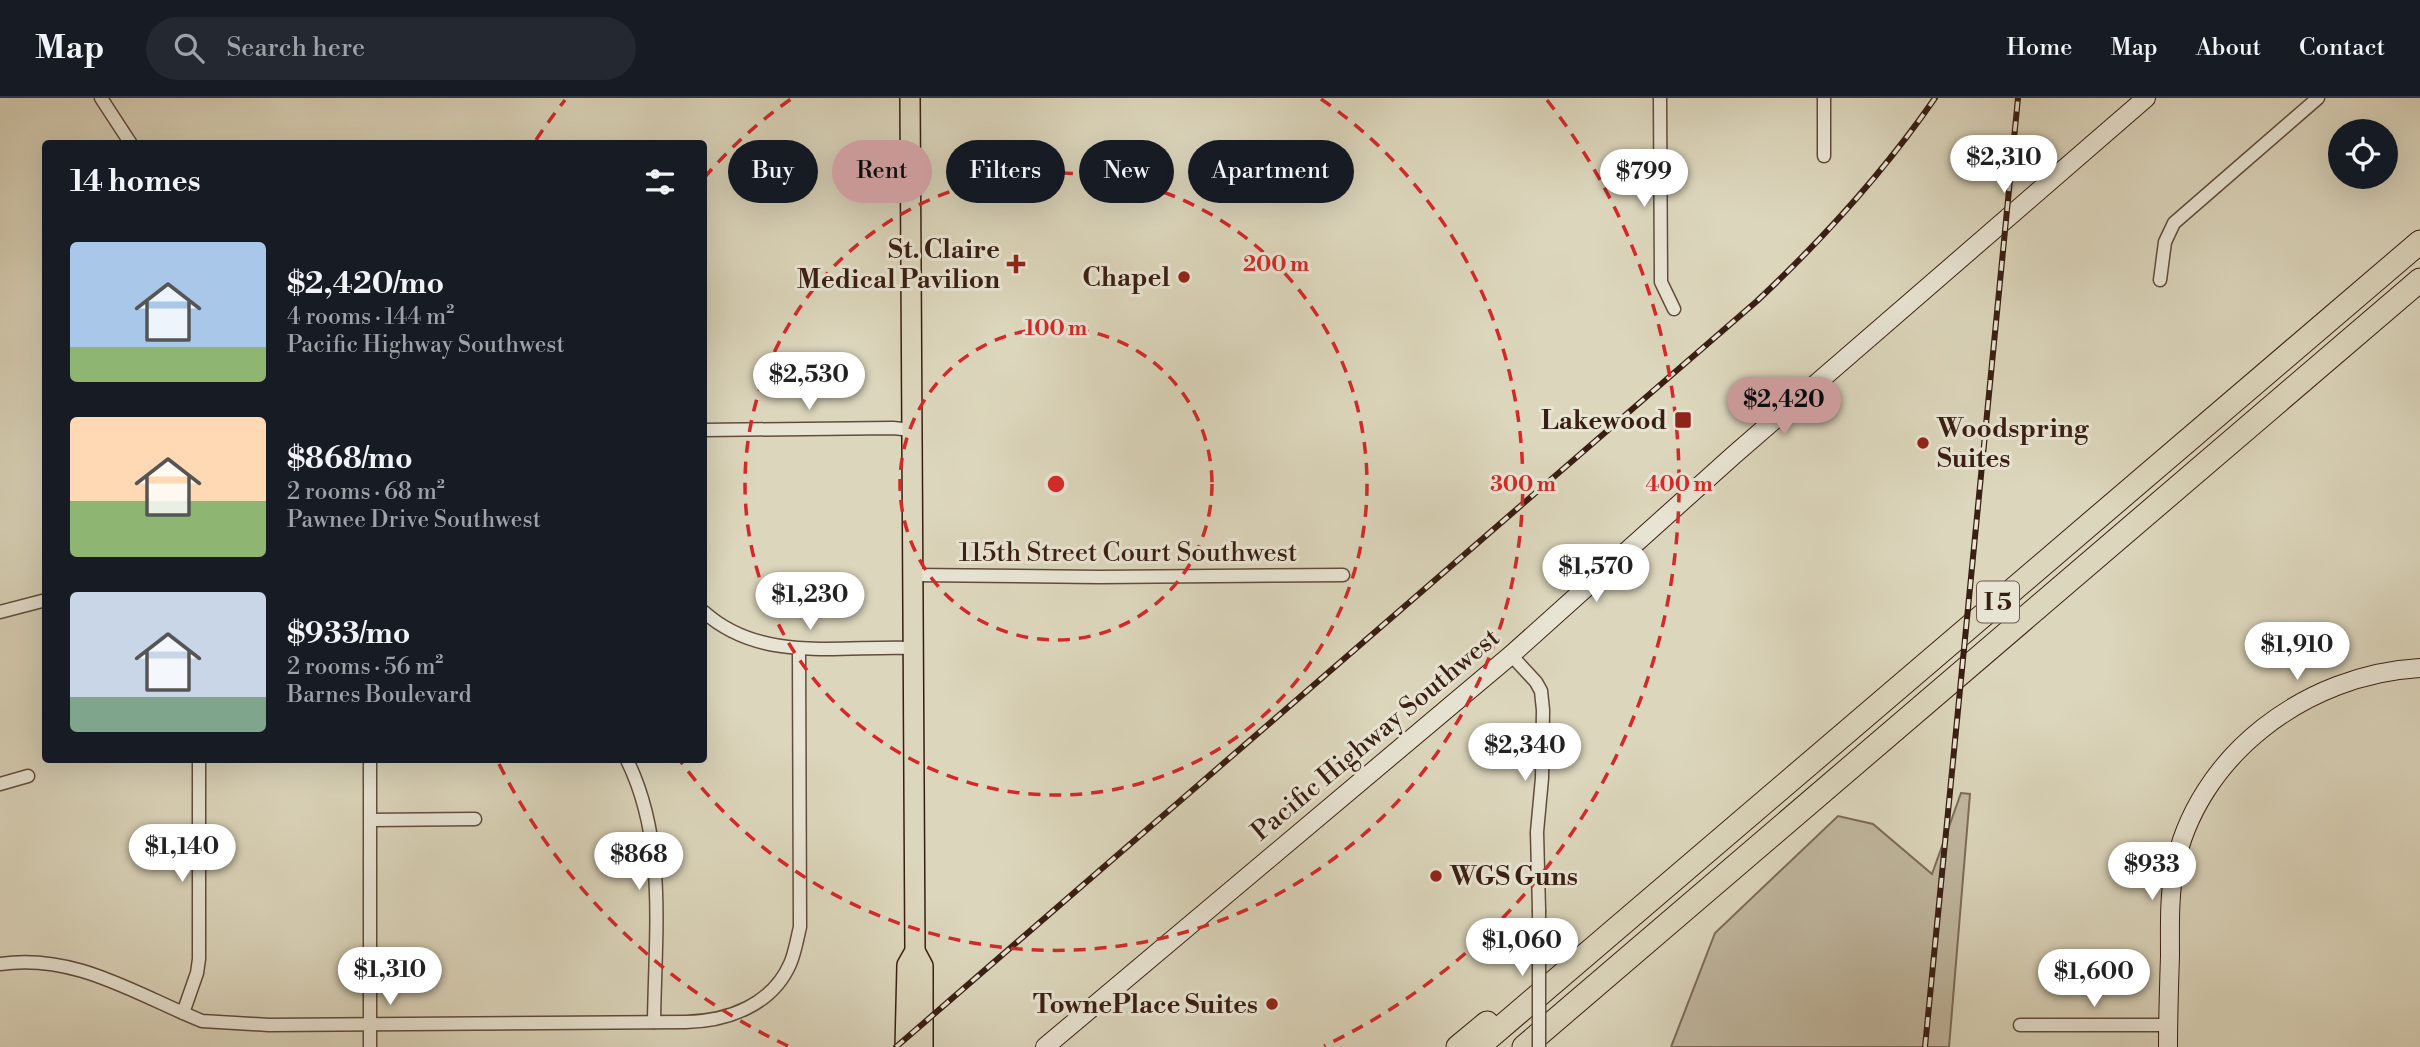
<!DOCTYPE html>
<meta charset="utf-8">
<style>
body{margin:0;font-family:"Libre Bodoni",serif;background:#242831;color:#f1f3f6;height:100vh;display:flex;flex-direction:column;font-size:26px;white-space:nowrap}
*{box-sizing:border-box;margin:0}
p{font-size:23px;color:#9ea1a6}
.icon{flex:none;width:38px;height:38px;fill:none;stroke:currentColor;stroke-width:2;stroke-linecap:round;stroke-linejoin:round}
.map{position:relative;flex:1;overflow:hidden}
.drawer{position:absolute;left:42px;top:42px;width:665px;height:623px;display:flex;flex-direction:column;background:#171b24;border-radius:7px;box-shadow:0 7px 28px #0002}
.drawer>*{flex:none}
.hud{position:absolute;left:728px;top:42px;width:665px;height:63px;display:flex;gap:14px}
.tools{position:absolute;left:2328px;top:21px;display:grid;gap:14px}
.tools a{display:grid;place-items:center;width:70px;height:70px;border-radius:50%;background:#171b24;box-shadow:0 7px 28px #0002;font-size:35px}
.price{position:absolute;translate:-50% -60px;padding:0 16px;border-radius:24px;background:#fff;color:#222;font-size:23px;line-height:46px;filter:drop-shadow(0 2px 4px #0008)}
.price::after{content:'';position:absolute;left:50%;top:42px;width:21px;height:16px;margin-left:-10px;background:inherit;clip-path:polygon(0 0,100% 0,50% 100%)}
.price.current{background:#c59692;color:#111}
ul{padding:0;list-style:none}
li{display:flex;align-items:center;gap:21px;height:175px;padding:0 28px}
li span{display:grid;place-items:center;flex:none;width:196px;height:140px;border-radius:7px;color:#555}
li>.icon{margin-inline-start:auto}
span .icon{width:84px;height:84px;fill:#fffc;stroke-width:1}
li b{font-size:30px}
h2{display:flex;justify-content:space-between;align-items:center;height:84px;padding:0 28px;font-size:30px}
.chip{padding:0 24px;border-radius:32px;background:#171b24;box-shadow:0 7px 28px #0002;font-size:24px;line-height:63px}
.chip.current{background:#c59692;color:#111}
header{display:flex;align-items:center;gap:42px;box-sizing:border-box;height:98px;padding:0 35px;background:#171b24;border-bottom:2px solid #363941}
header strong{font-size:33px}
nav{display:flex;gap:38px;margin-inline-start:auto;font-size:24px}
.search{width:490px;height:63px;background:#242831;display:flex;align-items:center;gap:18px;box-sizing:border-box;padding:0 24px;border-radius:38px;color:#9ea1a6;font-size:26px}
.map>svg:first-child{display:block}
</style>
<header>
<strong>Map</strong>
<div class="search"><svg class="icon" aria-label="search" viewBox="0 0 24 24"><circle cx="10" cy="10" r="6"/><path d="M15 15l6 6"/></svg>Search here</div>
<nav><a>Home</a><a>Map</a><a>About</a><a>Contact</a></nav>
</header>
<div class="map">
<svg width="2420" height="949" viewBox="0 0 2420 949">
<rect width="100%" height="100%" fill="#dcd6bc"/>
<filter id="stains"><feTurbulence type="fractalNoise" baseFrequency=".00286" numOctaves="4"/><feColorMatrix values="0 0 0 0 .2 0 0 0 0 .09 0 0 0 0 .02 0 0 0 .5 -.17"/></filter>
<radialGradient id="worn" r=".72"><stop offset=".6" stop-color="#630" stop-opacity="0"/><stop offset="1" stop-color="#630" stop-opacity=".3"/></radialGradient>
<polygon fill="#c0b79f" stroke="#7c6a58" stroke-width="2" points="1961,695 1970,696 1949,949 1671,949 1715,835 1838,718 1873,726 1932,776"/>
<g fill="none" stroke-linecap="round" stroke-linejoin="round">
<defs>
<g id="street">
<polyline points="101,0 131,46"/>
<polyline points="1660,0 1661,184 1674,211"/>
<polyline points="1824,0 1824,58"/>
<polyline points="2160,182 2165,144 2174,125 2318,0"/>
<polyline points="704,332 893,330 912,332"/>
<polyline points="914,477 1099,479 1343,477"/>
<polyline points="0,514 46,502"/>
<path d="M 704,514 C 762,566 842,547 913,550"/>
<polyline points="1511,557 1536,584 1541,593 1543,612 1542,680 1537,734 1539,812"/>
<path d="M 627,662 C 667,743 655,836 654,924"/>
<polyline points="0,686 28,678"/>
<polyline points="371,722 475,721"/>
<path d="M 0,866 C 75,855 135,896 202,923 L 269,927 L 686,924 C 728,923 772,907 790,866 C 795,855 797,841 800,829 L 799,551"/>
<polyline points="183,915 197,875 199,861 199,662"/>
<polyline points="2020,927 2168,927"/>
<polyline points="370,949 370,662"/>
</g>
<g id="secondary">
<polyline points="1045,949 1511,557 1735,356 2146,0"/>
<path d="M 2168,949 C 2168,919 2169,888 2170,858 C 2170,830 2169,800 2174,772 C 2196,657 2307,576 2420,570"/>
</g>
<g id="primary">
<polyline points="915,853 923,868 923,949"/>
<polyline points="905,949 907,867 915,853 910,0"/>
</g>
<g id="highway">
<polyline points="1458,949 1487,925"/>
<polyline points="1478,949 2420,144"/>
<polyline points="1524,949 2420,182"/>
</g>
</defs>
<use href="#street" stroke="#624c3c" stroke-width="15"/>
<use href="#secondary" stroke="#391e12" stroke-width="20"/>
<use href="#primary" stroke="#391e12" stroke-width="22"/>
<use href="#highway" stroke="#391e12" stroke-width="25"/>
<use href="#street" stroke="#e8e4d3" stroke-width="12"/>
<use href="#secondary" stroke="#e8e4d3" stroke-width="18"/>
<use href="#primary" stroke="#dcd6bc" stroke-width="19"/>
<use href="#highway" stroke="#dcd6bc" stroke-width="23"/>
<defs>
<g id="rail">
<path d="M 896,949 L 1757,203 C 1823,141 1883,75 1935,0"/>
<polyline points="1925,949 2018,0"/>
</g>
</defs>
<use href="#rail" stroke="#391e12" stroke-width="6"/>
<use href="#rail" stroke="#e8e4d3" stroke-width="3.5" stroke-dasharray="10" stroke-linecap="butt"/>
<defs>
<polyline id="street-bridge" points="1539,812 1539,949"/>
</defs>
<use href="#street-bridge" stroke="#624c3c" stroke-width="15" stroke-linecap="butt"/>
<use href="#street-bridge" stroke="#e8e4d3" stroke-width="12"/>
</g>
<g fill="none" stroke="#d62828" stroke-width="3.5" stroke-dasharray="12 9">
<circle cx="1056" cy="386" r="156"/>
<circle cx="1056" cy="386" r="311"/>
<path d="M704 80A467 467 0 0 1 791 1M1321 1A467 467 0 1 1 681 664"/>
<path d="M788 948A623 623 0 0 1 498 664M536 42A623 623 0 0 1 565 2M1547 2A623 623 0 0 1 1324 948"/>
</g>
<g fill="#8f2418" stroke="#e8e4d3" stroke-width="2.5">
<path d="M1012.5 155.5h7v7h7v7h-7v7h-7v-7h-7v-7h7z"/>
<circle cx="1184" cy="179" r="7"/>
<rect x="1674" y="313" width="18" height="18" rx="3.5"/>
<circle cx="1923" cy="345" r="7"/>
<circle cx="1436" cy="778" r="7"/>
<circle cx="1272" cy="906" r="7"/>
</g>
<g text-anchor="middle" stroke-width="6" stroke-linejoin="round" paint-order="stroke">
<rect fill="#e8e4d3" stroke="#6e594c" stroke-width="2" x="1977" y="483.5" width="42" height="41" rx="5"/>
<g font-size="24" font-weight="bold" fill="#391e12">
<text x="1998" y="512">I 5</text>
</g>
<g font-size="26" font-weight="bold" fill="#391e12" stroke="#e8e4d3" text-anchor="end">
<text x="1000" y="160">St. Claire<tspan x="1000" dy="30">Medical Pavilion</tspan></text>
<text x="1170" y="188">Chapel</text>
<text x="1667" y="331">Lakewood</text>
<text x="1937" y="339" text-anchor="start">Woodspring<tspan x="1937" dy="30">Suites</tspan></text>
<text x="1450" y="787" text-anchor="start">WGS Guns</text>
<text x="1258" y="915">TownePlace Suites</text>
</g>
<g font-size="26" fill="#391e12" stroke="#e8e4d3">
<text x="1128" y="463">115th Street Court Southwest</text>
<text transform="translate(1375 636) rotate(-40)" y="9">Pacific Highway Southwest</text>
</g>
</g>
<circle cx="1056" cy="386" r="10" fill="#d62828" stroke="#e8e4d3" stroke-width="3.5"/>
<g font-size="21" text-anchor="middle" font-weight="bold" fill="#d62828" stroke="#e8e4d3" stroke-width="6" stroke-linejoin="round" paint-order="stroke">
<text x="1276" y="173">200 m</text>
<text x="1056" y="237">100 m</text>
<text x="1523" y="393">300 m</text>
<text x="1679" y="393">400 m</text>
</g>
<rect width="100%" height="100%" filter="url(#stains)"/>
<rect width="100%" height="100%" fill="url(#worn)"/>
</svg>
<div class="tools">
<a><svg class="icon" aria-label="locate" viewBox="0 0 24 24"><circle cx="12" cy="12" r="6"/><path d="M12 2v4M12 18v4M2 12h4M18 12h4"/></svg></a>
</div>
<b class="price" style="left:2004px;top:97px">$2,310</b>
<b class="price" style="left:1644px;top:111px">$799</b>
<b class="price" style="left:809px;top:314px">$2,530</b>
<b class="price current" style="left:1784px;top:339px">$2,420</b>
<b class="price" style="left:1596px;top:506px">$1,570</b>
<b class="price" style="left:810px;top:534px">$1,230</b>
<b class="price" style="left:2297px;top:584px">$1,910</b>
<b class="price" style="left:1525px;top:685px">$2,340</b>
<b class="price" style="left:182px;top:786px">$1,140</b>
<b class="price" style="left:639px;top:794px">$868</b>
<b class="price" style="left:2152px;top:804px">$933</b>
<b class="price" style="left:1522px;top:880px">$1,060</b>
<b class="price" style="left:390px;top:909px">$1,310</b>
<b class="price" style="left:2094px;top:911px">$1,600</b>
<div class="hud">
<a class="chip">Buy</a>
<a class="chip current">Rent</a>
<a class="chip">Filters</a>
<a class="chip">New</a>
<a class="chip">Apartment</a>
</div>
<section class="drawer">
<h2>14 homes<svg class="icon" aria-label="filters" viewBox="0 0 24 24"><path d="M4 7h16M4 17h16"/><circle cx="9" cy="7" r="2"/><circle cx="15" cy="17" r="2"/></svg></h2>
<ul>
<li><span style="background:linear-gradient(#a9c7e8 75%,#8fb573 0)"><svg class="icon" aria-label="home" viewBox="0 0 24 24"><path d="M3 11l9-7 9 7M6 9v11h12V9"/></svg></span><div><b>$2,420/mo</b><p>4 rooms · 144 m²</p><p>Pacific Highway Southwest</p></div></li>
<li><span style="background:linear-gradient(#ffd9b3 60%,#8fb573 0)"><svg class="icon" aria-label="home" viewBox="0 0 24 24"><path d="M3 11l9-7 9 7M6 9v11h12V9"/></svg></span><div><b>$868/mo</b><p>2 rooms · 68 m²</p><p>Pawnee Drive Southwest</p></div></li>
<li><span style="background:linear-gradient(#c9d6e8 75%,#7fa58c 0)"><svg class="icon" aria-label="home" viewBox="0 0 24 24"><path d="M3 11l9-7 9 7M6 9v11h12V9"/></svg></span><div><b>$933/mo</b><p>2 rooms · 56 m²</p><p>Barnes Boulevard</p></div></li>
</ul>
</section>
</div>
